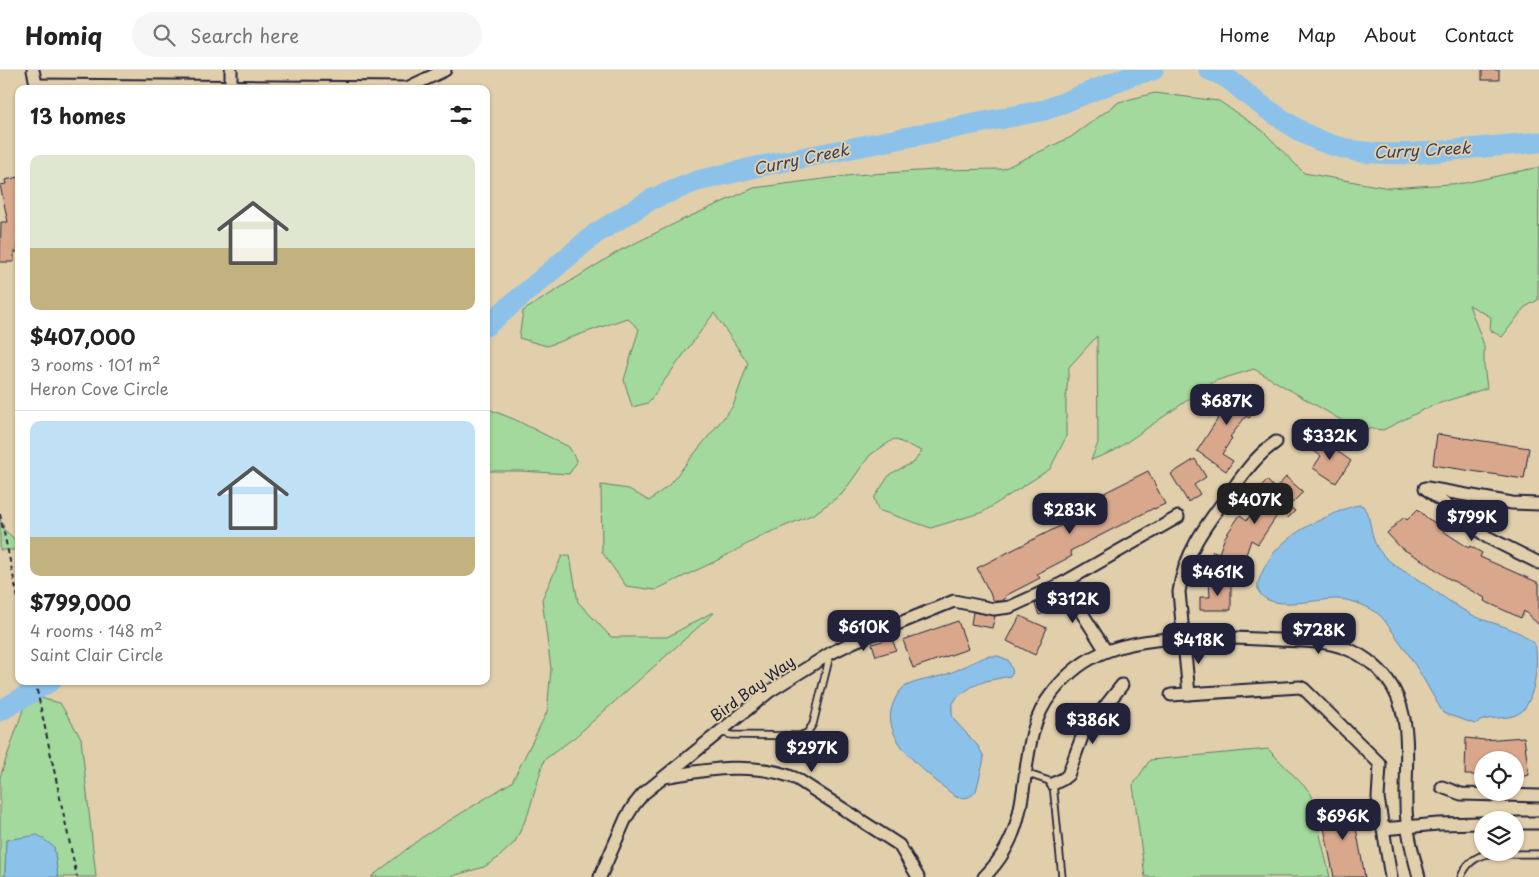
<!DOCTYPE html>
<meta charset="utf-8">
<style>
body{margin:0;font-family:"Playpen Sans",sans-serif;background:#f6f6f6;color:#222;height:100vh;display:flex;flex-direction:column;font-size:19px;white-space:nowrap}
*{box-sizing:border-box;margin:0}
p{font-size:16px;color:#767676}
.icon{flex:none;width:28px;height:28px;fill:none;stroke:currentColor;stroke-width:2;stroke-linecap:round;stroke-linejoin:round}
.map{position:relative;flex:1;overflow:hidden}
.panel{position:absolute;left:15px;top:15px;width:475px;height:600px;display:flex;flex-direction:column;background:#fff;border-radius:10px;box-shadow:0 1px 4px #0004}
.panel>*{flex:none}
.tools{position:absolute;left:1474px;top:681px;display:grid;gap:10px}
.tools a{display:grid;place-items:center;width:50px;height:50px;border-radius:50%;background:#fff;box-shadow:0 1px 4px #0004;font-size:25px}
.price{position:absolute;translate:-50% -42px;padding:0 11px;border-radius:10px;background:#22223b;color:#fff;font-size:16px;line-height:32px;filter:drop-shadow(0 1px 2px #0008)}
.price::after{content:'';position:absolute;left:50%;top:30px;width:15px;height:11px;margin-left:-8px;background:inherit;clip-path:polygon(0 0,100% 0,50% 100%)}
.price.on{background:#222;color:#fff}
ul{padding:0;list-style:none}
li{display:grid;align-content:center;gap:10px;height:265px;padding:0 15px}
li+li{border-top:1px solid #e0e0e0}
li span{display:grid;place-items:center;height:155px;border-radius:10px;color:#555}
li>.icon{margin-inline-start:auto}
span .icon{width:90px;height:90px;fill:#fffc;stroke-width:1}
li b{font-size:21px}
h2{display:flex;justify-content:space-between;align-items:center;height:60px;padding:0 15px;font-size:21px}
header{display:flex;align-items:center;gap:30px;box-sizing:border-box;height:70px;padding:0 25px;background:#fff;border-bottom:1px solid #e0e0e0}
header strong{font-size:24px}
nav{display:flex;gap:28px;margin-inline-start:auto;font-size:18px}
.search{width:350px;height:45px;background:#f6f6f6;display:flex;align-items:center;gap:12px;box-sizing:border-box;padding:0 18px;border-radius:28px;color:#767676;font-size:19px}
.map>svg:first-child{display:block}
</style>
<header>
<strong>Homiq</strong>
<div class="search"><svg class="icon" aria-label="search" viewBox="0 0 24 24"><circle cx="10" cy="10" r="6"/><path d="M15 15l6 6"/></svg>Search here</div>
<nav><a>Home</a><a>Map</a><a>About</a><a>Contact</a></nav>
</header>
<div class="map">
<svg width="1539" height="807" viewBox="0 0 1539 807">
<rect width="100%" height="100%" fill="#e1cfac"/>
<filter id="ink" filterUnits="userSpaceOnUse"><feTurbulence type="fractalNoise" baseFrequency=".02" numOctaves="2"/><feDisplacementMap in="SourceGraphic" scale="10" xChannelSelector="R" yChannelSelector="G"/><feConvolveMatrix kernelMatrix="1 2 1 2 8 2 1 2 1" color-interpolation-filters="sRGB"/></filter>
<g filter="url(#ink)">
<g fill="#a3d99c" stroke="#627e6c">
<polygon points="1155,23 1219,31 1263,61 1304,103 1389,118 1465,113 1539,97 1538,230 1525,237 1502,267 1490,260 1491,247 1469,235 1484,275 1484,296 1487,318 1431,336 1383,360 1353,357 1254,299 1215,311 1114,381 1091,390 1098,373 1097,266 1069,297 1066,328 1066,367 1050,399 983,442 931,458 878,440 874,428 890,404 914,392 922,381 894,369 870,385 842,424 814,444 766,464 714,492 655,520 626,516 602,482 601,415 629,419 649,431 669,415 733,336 748,293 714,243 648,333 632,337 624,310 639,259 627,248 547,276 519,268 523,241 619,181 682,150 754,118 854,105 935,100 1003,99 1071,67 1119,32"/>
<polygon points="486,338 516,350 569,377 577,392 569,404 521,401 486,401"/>
<polygon points="0,449 2,458 19,473 19,480 0,480"/>
<polygon points="562,486 570,486 578,532 611,567 667,567 711,543 714,543 575,667 544,690 528,744 515,772 498,788 484,797 449,807 371,807 421,768 512,712 547,642 551,599 542,529"/>
<polygon points="28,625 60,633 81,668 96,807 58,807 54,777 6,770 5,805 0,807 0,707"/>
<polygon points="1268,679 1310,722 1330,807 1145,807 1133,715 1150,690"/>
</g>
<g fill="#8cc2ea" stroke="#6282a4">
<path d="M 1360,435 L 1363,436 C 1375,454 1367,470 1385,487 C 1395,497 1408,503 1420,511 C 1438,523 1455,536 1474,546 C 1494,555 1521,558 1535,575 C 1539,590 1535,631 1521,642 C 1508,652 1488,644 1475,654 L 1443,643 C 1428,617 1413,589 1395,565 C 1389,557 1384,548 1376,542 C 1364,535 1350,529 1336,529 C 1317,529 1277,540 1262,526 C 1255,519 1258,512 1261,505 C 1274,473 1301,458 1331,445 C 1340,441 1350,436 1360,435 Z"/>
<path d="M 989,586 L 998,586 L 1008,590 L 1013,602 L 1010,606 L 986,611 L 973,616 L 957,627 L 952,635 L 952,645 L 956,652 L 978,676 L 983,685 L 984,689 L 976,721 C 971,728 964,729 956,727 C 932,707 878,670 893,634 C 895,629 898,622 903,618 C 915,610 934,609 947,604 C 962,599 974,590 989,586 Z"/>
<polygon points="38,765 54,777 58,807 8,807 5,805 6,770"/>
</g>
<g fill="none" stroke-linecap="round" stroke-linejoin="round">
<g stroke="#8cc2ea" stroke-width="21">
<path d="M 1209,0 C 1228,5 1238,18 1253,29 C 1268,40 1284,51 1300,61 C 1351,90 1400,85 1456,80 C 1483,77 1511,75 1539,72"/>
<polyline points="486,256 595,164 652,129 697,111 761,96 1045,40 1132,5 1153,0"/>
<polyline points="0,641 51,611"/>
</g>
</g>
<g fill="#d9a88c" stroke="#22223b">
<rect x="1482" y="0" width="17" height="10"/>
<polygon points="19,107 18,182 14,182 14,192 0,192 1,152 8,152 0,115 6,114 5,110"/>
<polygon points="1231,317 1236,321 1238,318 1256,332 1253,336 1256,339 1249,348 1246,346 1230,367 1232,368 1222,384 1233,391 1226,401 1197,381 1219,347 1217,345 1224,336 1219,332"/>
<polygon points="1437,364 1529,378 1524,409 1433,395"/>
<polygon points="1319,368 1351,391 1336,413 1313,398 1321,386 1311,379"/>
<polygon points="1195,389 1206,407 1194,415 1200,424 1188,432 1171,404"/>
<polygon points="1148,401 1165,434 1154,439 1154,438 1070,481 1072,486 1037,504 1040,508 1005,526 1006,528 1001,531 994,531 977,498 1064,454 1060,445"/>
<polygon points="1286,407 1303,422 1289,436 1295,441 1288,448 1280,441 1258,474 1251,470 1239,505 1208,494 1213,481 1219,483 1225,467 1240,445 1247,450 1263,425 1257,420 1267,410 1275,419"/>
<polygon points="1418,439 1427,448 1445,459 1443,461 1469,478 1470,476 1482,483 1480,487 1539,513 1539,555 1524,541 1521,548 1484,531 1485,528 1446,507 1427,493 1401,478 1387,463 1404,447 1407,450"/>
<polygon points="1231,510 1231,540 1200,540 1200,527 1210,527 1209,511"/>
<polygon points="1056,527 1060,538 1039,545 1035,534"/>
<polygon points="973,542 995,546 992,558 971,554"/>
<polygon points="1020,546 1047,558 1035,585 1007,571"/>
<polygon points="958,551 968,579 913,598 903,570"/>
<polygon points="892,568 896,580 876,586 872,574"/>
<polygon points="1524,667 1529,705 1515,708 1515,690 1482,690 1482,705 1465,705 1466,668 1484,670"/>
<polygon points="1350,732 1353,747 1354,747 1365,807 1334,807 1320,738"/>
</g>
<g fill="none" stroke-linecap="round" stroke-linejoin="round">
<defs>
<g id="service">
<polyline points="720,662 731,665 799,666 807,663 813,654 830,585"/>
<polyline points="1025,703 1049,711 1053,714 1062,807"/>
<path d="M 1461,807 C 1466,794 1474,787 1487,784 L 1539,784"/>
</g>
<g id="minor">
<polyline points="33,0 37,19"/>
<polyline points="231,0 231,19"/>
<polyline points="36,15 407,18 445,0"/>
<polyline points="1425,418 1487,467 1539,493"/>
<polyline points="1427,418 1512,433 1539,434"/>
<polyline points="1063,513 1106,581"/>
<path d="M 1189,624 L 1179,522 C 1184,482 1208,452 1232,420 C 1245,402 1257,385 1276,372"/>
<polyline points="1171,625 1300,617 1304,619 1380,694 1378,728 1391,807"/>
<path d="M 665,707 C 708,699 756,691 797,709 L 899,775 L 918,807"/>
<polyline points="1053,714 1063,709 1068,705 1083,664 1122,615"/>
<polyline points="1442,717 1461,724 1539,726"/>
<polyline points="1515,753 1539,753"/>
<polyline points="1383,759 1438,754 1482,753"/>
<polyline points="600,807 626,748 634,735 643,724 770,621 831,583 853,572 954,531 994,539 1010,537 1063,513 1178,447"/>
<path d="M 984,807 C 1000,791 1011,773 1017,751 C 1029,709 1023,659 1052,623 C 1066,605 1085,589 1107,581 C 1155,563 1228,567 1279,570 C 1302,571 1325,570 1347,579 C 1366,586 1383,601 1393,618 C 1413,653 1405,696 1406,735 C 1406,760 1413,784 1419,807"/>
</g>
</defs>
<use href="#service" stroke="#22223b" stroke-width="9"/>
<use href="#minor" stroke="#22223b" stroke-width="15"/>
<g stroke="#22223b" stroke-width="2" stroke-dasharray="5 4" stroke-linecap="butt">
<polyline points="0,444 19,533"/>
<polyline points="35,611 77,807"/>
</g>
<use href="#service" stroke="#e1cfac" stroke-width="5.5"/>
<use href="#minor" stroke="#e1cfac" stroke-width="11"/>
</g>
</g>
<g text-anchor="middle" stroke-width="4" stroke-linejoin="round" paint-order="stroke">
<g font-size="15" fill="#22223b" stroke="#e1cfac">
<text transform="translate(753 619) rotate(-36)" y="5">Bird Bay Way</text>
</g>
<g font-size="16" font-style="italic" fill="#37425e" stroke="#e1cfac">
<text transform="translate(1422 80) rotate(-3)" y="6">Curry Creek</text>
<text transform="translate(801 89) rotate(-12)" y="6">Curry Creek</text>
</g>
</g>
</svg>
<div class="tools">
<a><svg class="icon" aria-label="locate" viewBox="0 0 24 24"><circle cx="12" cy="12" r="6"/><path d="M12 2v4M12 18v4M2 12h4M18 12h4"/></svg></a>
<a><svg class="icon" aria-label="layers" viewBox="0 0 24 24"><path d="M12 4l9 5-9 5-9-5zM3 14l9 5 9-5"/></svg></a>
</div>
<b class="price" style="left:1227px;top:356px">$687K</b>
<b class="price" style="left:1330px;top:391px">$332K</b>
<b class="price on" style="left:1255px;top:455px">$407K</b>
<b class="price" style="left:1070px;top:465px">$283K</b>
<b class="price" style="left:1472px;top:472px">$799K</b>
<b class="price" style="left:1218px;top:527px">$461K</b>
<b class="price" style="left:1073px;top:554px">$312K</b>
<b class="price" style="left:864px;top:582px">$610K</b>
<b class="price" style="left:1319px;top:585px">$728K</b>
<b class="price" style="left:1199px;top:595px">$418K</b>
<b class="price" style="left:1093px;top:675px">$386K</b>
<b class="price" style="left:812px;top:703px">$297K</b>
<b class="price" style="left:1343px;top:771px">$696K</b>
<section class="panel">
<h2>13 homes<svg class="icon" aria-label="filters" viewBox="0 0 24 24"><path d="M4 7h16M4 17h16"/><circle cx="9" cy="7" r="2"/><circle cx="15" cy="17" r="2"/></svg></h2>
<ul>
<li><span style="background:linear-gradient(#dfe7d0 60%,#c2b280 0)"><svg class="icon" aria-label="home" viewBox="0 0 24 24"><path d="M3 11l9-7 9 7M6 9v11h12V9"/></svg></span><div><b>$407,000</b><p>3 rooms · 101 m²</p><p>Heron Cove Circle</p></div></li>
<li><span style="background:linear-gradient(#bfe0f5 75%,#c2b280 0)"><svg class="icon" aria-label="home" viewBox="0 0 24 24"><path d="M3 11l9-7 9 7M6 9v11h12V9"/></svg></span><div><b>$799,000</b><p>4 rooms · 148 m²</p><p>Saint Clair Circle</p></div></li>
</ul>
</section>
</div>
